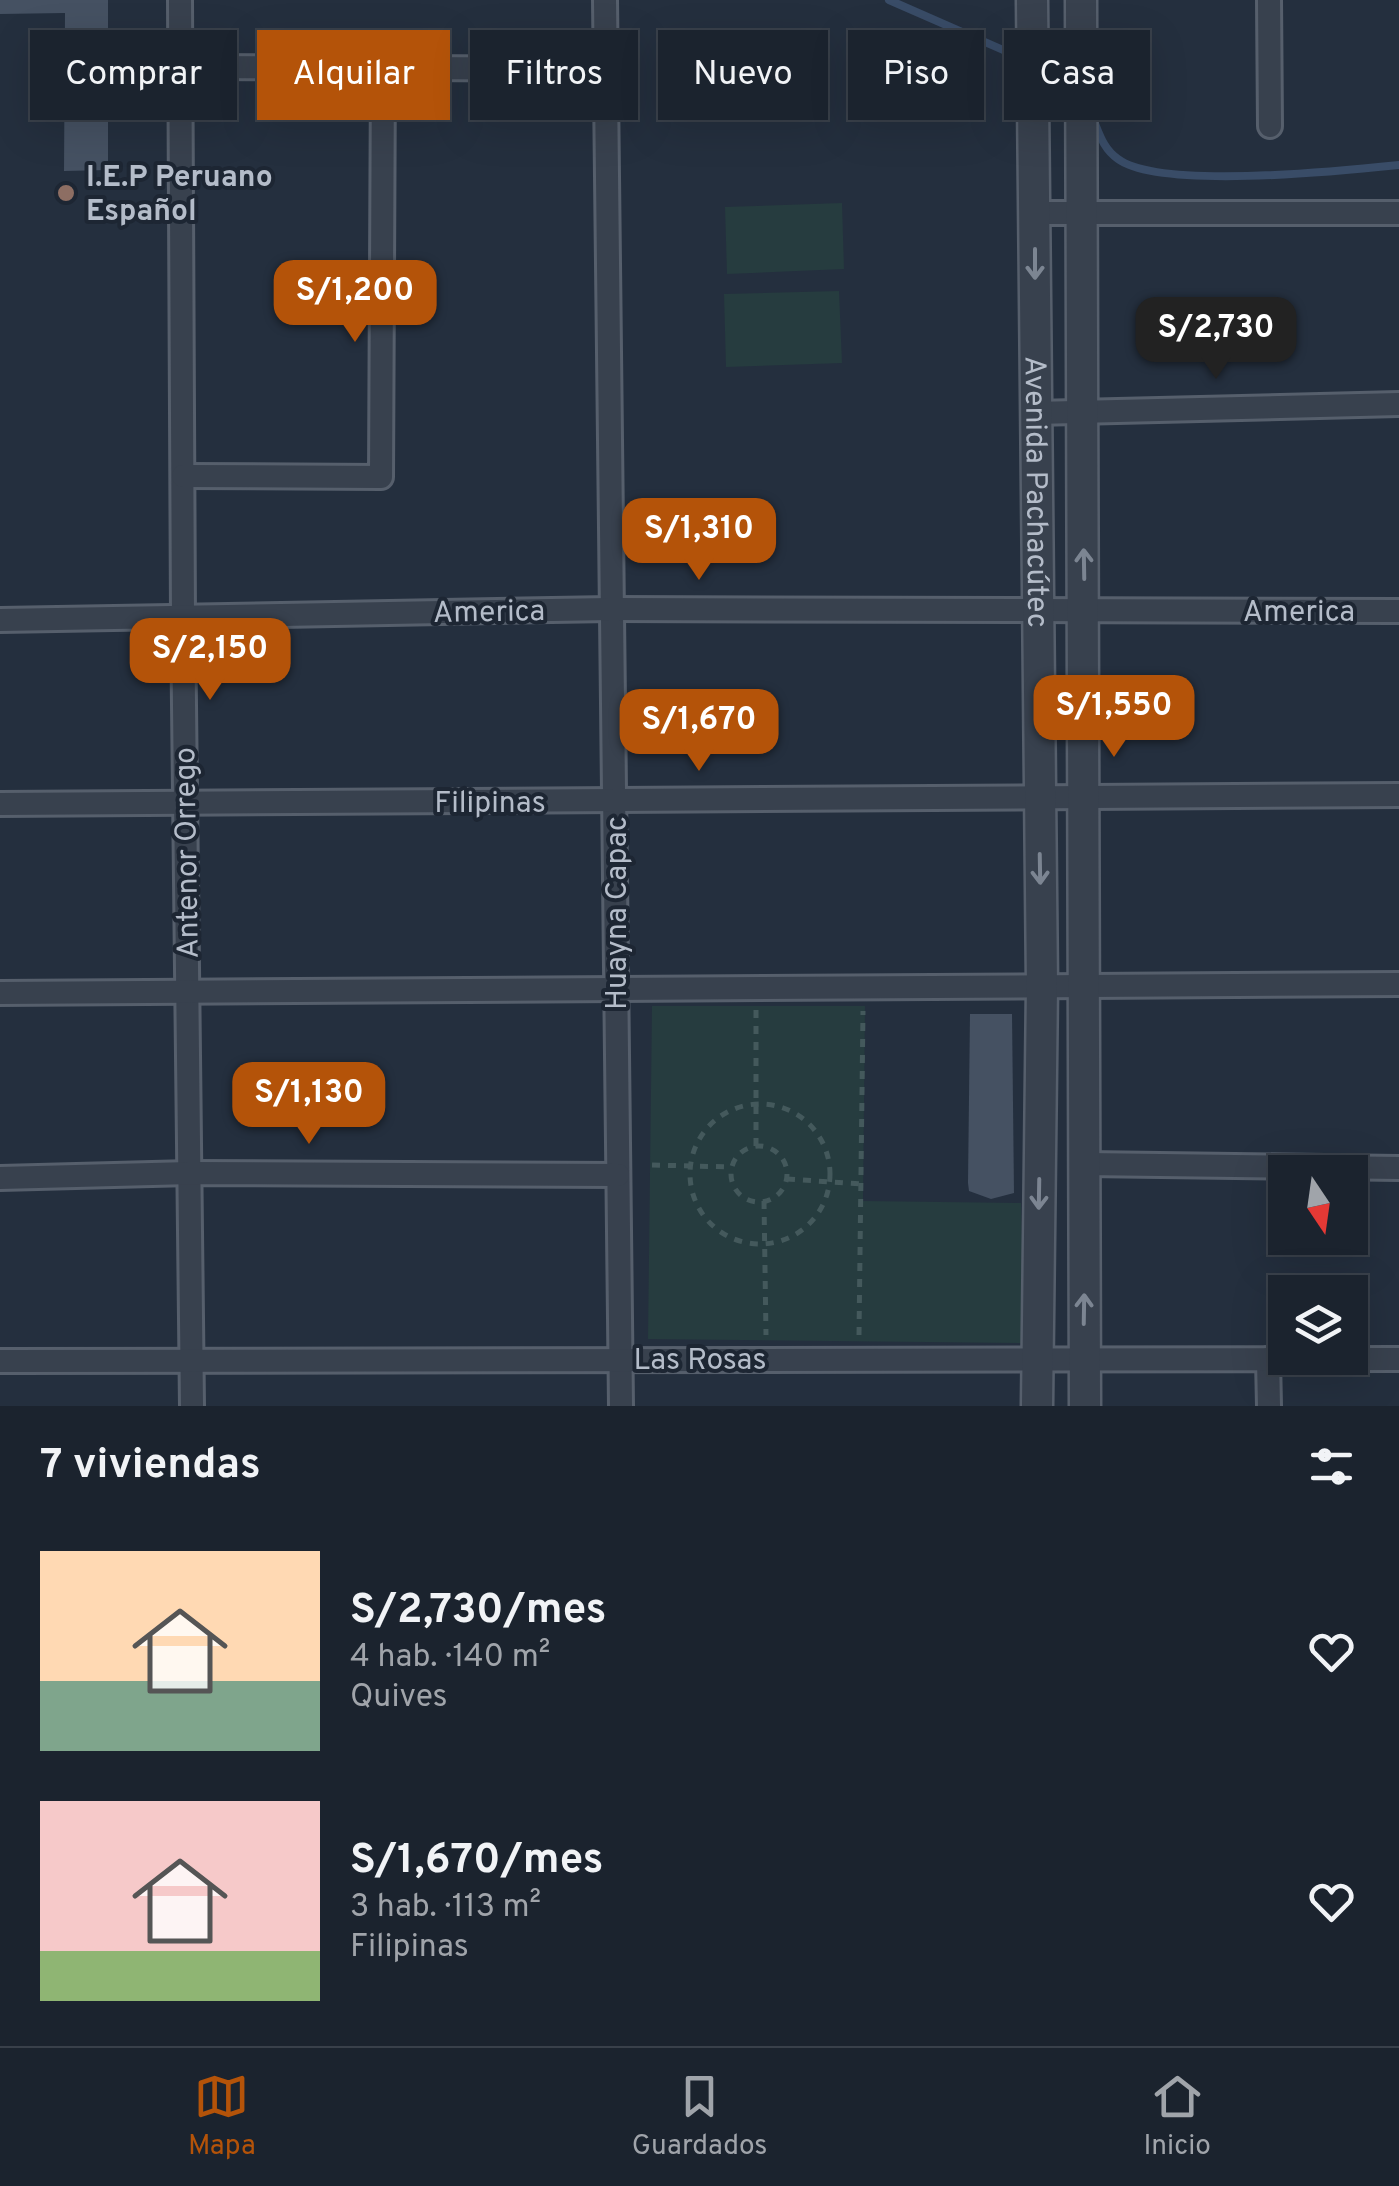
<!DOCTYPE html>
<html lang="es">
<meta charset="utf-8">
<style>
body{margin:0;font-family:Overpass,sans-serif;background:#282f3a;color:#f1f3f6;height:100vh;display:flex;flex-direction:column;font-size:38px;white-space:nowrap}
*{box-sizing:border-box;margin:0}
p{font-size:32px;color:#a0a4aa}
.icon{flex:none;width:55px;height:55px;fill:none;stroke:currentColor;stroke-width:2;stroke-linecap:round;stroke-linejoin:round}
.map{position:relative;height:1406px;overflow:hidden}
.details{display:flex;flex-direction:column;background:#1b232e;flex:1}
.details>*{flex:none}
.banner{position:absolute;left:30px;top:30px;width:1340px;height:90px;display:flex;gap:20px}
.needle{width:65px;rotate:167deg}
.buttons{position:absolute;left:1268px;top:1155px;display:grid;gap:20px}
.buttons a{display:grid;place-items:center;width:100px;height:100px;border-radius:0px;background:#1b232e;box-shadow:0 10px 40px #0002,0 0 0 2px #39404a;font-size:50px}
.price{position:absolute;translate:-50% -85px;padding:0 22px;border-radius:20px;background:#b45309;color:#fff;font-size:32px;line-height:65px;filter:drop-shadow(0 2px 5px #0008)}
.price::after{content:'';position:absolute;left:50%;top:60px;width:30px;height:22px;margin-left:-15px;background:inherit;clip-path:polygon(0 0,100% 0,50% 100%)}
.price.selected{background:#222;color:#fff}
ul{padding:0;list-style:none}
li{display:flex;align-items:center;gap:30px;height:250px;padding:0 40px}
li span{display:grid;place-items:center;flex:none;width:280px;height:200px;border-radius:0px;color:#555}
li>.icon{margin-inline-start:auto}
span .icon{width:120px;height:120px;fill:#fffc;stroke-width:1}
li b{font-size:42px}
h2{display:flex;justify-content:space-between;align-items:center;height:120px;padding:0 40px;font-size:42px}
.tag{padding:0 35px;border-radius:0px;background:#1b232e;box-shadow:0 10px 40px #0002,0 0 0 2px #39404a;font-size:35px;line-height:90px}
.tag.selected{background:#b45309;color:#fff}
.tabs{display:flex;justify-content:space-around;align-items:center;height:140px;border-top:2px solid #39404a;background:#1b232e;font-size:28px;color:#a0a4aa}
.tabs a{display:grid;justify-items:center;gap:5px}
.tabs .selected{color:#b45309}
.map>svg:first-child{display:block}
</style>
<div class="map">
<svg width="1399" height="1406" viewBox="0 0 1399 1406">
<rect width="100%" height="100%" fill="#242f3e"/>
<g fill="#263c3f">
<polygon points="842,203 844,269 727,274 725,207"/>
<polygon points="839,291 842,363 726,367 724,294"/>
<polygon points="652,1006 865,1006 863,1201 1021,1203 1024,1343 648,1339"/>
</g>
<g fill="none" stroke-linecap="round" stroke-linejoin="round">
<g stroke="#394c67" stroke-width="8">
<polyline points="889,0 1026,60"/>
<polyline points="1039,66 1068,81 1073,88"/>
<path d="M 1094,121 C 1100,136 1104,149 1118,159 C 1160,190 1342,171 1399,165"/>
</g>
</g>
<g fill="#455162">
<polygon points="0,0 108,0 108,170 64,171 65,13 0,14"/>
<polygon points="970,1014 1012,1014 1014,1193 991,1199 969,1191 968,1183"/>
</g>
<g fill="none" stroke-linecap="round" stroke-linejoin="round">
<defs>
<g id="minor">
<polyline points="180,0 183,617 192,1406"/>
<polyline points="605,0 621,1406"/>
<polyline points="1269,0 1270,126"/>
<polyline points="180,67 604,69"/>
<polyline points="1034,213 1399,213"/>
<polyline points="1035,413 1399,404"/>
<polyline points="183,476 381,477 383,68"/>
<polyline points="0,620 610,609 1399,611"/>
<polyline points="0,804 1399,795"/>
<polyline points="0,993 1399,984"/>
<polyline points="1086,1164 1399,1168"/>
<polyline points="0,1178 190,1173 618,1175"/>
<polyline points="1268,1359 1269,1406"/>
<polyline points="0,1361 1399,1359"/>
</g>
<g id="tertiary">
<path id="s1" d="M 1032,0 L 1042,986 L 1037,1406"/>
<polyline points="1081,0 1085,1406"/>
</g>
</defs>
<use href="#minor" stroke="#565f6c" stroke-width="28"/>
<use href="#tertiary" stroke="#565f6c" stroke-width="35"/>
<g stroke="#44595c" stroke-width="5" stroke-dasharray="8 8" stroke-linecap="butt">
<polyline points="756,1010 756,1146"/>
<circle cx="760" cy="1174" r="70"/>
<circle cx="759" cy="1174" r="28"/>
<polyline points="652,1165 732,1167"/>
<polyline points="787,1179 861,1184"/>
<polyline points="764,1201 766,1335"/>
<polyline points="859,1335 863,1011"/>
</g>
<use href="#minor" stroke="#38414e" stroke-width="22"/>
<use href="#tertiary" stroke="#38414e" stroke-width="30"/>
</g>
<defs><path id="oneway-shaft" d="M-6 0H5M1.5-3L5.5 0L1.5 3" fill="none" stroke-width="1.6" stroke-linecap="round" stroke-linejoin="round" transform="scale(2.5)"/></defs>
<g stroke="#7c8592">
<use href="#oneway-shaft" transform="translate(1035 264) rotate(90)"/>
<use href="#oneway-shaft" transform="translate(1084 564) rotate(-91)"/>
<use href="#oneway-shaft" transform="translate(1040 869) rotate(89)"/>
<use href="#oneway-shaft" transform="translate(1039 1194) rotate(91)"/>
<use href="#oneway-shaft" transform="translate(1084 1309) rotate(-89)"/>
</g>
<circle fill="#8d6e63" stroke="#1d2633" stroke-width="4" cx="66" cy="193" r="10"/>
<g text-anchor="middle" stroke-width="8" stroke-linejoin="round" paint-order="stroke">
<g font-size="30" font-weight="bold" fill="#b4bcc9" stroke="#1d2633" text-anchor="start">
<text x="86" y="186">I.E.P Peruano<tspan x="86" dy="34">Español</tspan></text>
</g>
<g font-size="30" fill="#b4bcc9" stroke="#1d2633">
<text dy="10" stroke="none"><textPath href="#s1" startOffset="492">Avenida Pachacútec</textPath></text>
<text transform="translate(489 611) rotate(-1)" y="10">America</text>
<text x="1299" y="621">America</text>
<text x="490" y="812">Filipinas</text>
<text transform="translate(186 853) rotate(-91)" y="10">Antenor Orrego</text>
<text transform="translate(616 913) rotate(-90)" y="10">Huayna Capac</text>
<text x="700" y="1369">Las Rosas</text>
</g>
</g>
</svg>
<div class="buttons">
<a><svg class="needle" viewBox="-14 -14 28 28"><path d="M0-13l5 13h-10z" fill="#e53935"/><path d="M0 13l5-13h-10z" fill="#a0a4aa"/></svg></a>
<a><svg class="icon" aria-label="layers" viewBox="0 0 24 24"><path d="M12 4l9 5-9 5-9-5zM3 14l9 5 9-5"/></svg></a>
</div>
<b class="price" style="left:355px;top:345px">S/1,200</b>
<b class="price selected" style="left:1216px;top:382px">S/2,730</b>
<b class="price" style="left:699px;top:583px">S/1,310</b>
<b class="price" style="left:210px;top:703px">S/2,150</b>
<b class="price" style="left:1114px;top:760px">S/1,550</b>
<b class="price" style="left:699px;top:774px">S/1,670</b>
<b class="price" style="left:309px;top:1147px">S/1,130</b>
<div class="banner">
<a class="tag">Comprar</a>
<a class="tag selected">Alquilar</a>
<a class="tag">Filtros</a>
<a class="tag">Nuevo</a>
<a class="tag">Piso</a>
<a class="tag">Casa</a>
</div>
</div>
<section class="details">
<h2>7 viviendas<svg class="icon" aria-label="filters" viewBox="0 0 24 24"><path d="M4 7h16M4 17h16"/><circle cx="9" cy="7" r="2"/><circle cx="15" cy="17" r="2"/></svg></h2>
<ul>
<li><span style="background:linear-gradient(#ffd9b3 65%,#7fa58c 0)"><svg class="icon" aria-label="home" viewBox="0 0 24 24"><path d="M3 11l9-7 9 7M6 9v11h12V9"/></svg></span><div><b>S/2,730/mes</b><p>4 hab. · 140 m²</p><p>Quives</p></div><svg class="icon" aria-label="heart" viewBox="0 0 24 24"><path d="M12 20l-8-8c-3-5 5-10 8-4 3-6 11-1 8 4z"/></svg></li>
<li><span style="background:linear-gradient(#f6c9c9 75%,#8fb573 0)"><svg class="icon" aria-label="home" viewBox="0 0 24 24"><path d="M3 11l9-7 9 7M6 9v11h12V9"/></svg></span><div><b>S/1,670/mes</b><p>3 hab. · 113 m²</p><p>Filipinas</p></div><svg class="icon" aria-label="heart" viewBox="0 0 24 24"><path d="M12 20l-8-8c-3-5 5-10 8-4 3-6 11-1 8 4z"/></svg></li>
</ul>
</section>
<nav class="tabs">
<a class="selected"><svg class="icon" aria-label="map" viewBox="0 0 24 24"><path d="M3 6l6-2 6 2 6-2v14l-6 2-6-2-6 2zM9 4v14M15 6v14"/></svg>Mapa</a>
<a><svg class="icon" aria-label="saved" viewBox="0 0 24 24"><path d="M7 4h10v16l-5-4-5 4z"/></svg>Guardados</a>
<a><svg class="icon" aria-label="home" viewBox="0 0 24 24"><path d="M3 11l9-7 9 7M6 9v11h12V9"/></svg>Inicio</a>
</nav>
